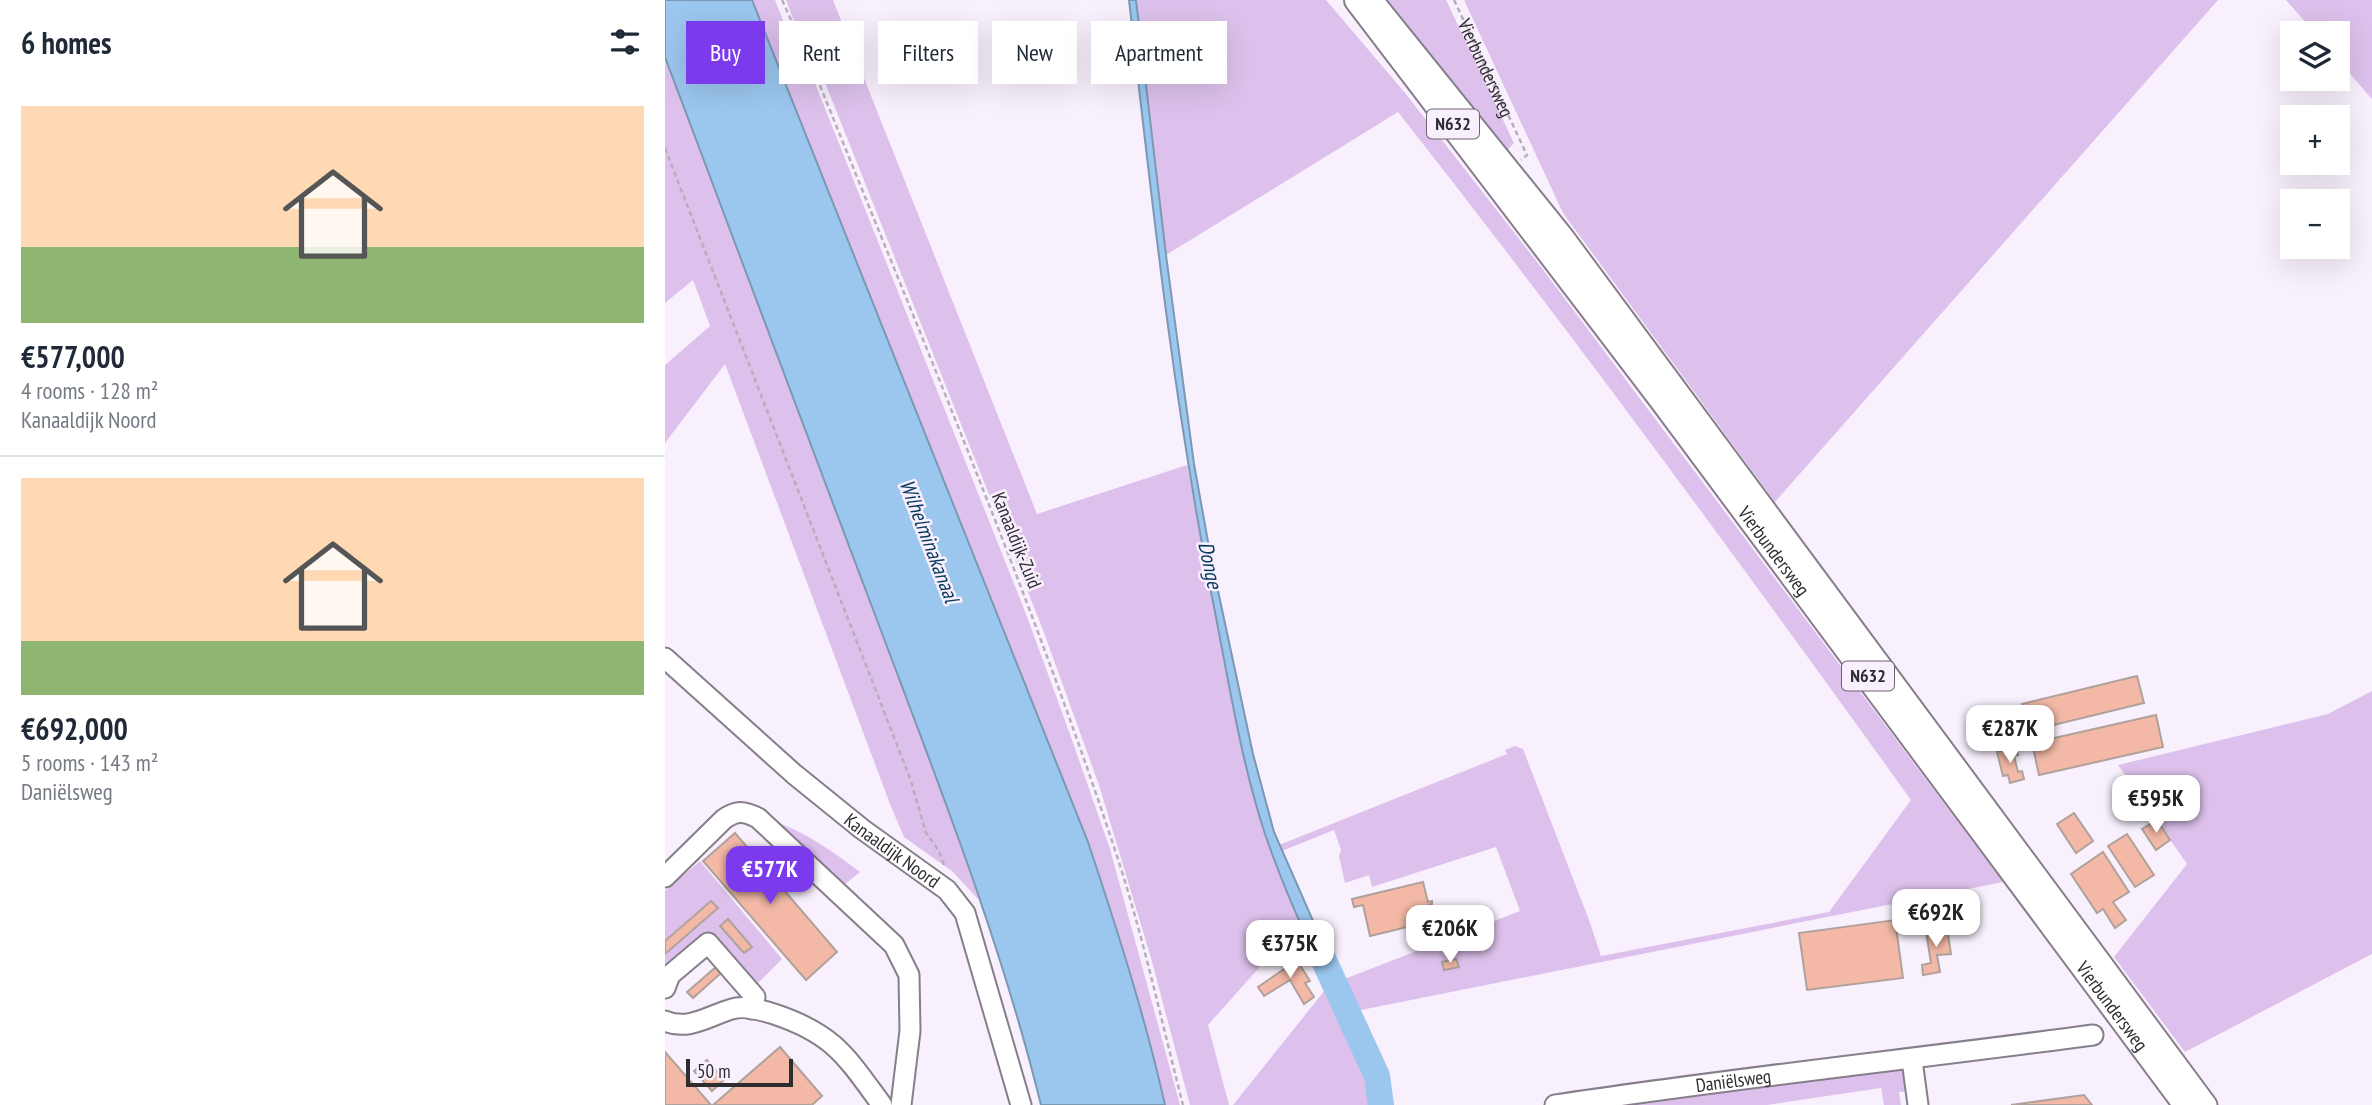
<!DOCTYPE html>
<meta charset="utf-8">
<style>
body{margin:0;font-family:"PT Sans Narrow",sans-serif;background:#f2f2f3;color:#1f2937;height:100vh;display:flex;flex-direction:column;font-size:26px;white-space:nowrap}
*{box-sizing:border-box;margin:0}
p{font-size:23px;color:#747a83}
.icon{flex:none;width:38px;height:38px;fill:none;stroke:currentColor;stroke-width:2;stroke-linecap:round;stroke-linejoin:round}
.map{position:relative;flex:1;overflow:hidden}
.panel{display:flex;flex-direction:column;background:#fff;width:665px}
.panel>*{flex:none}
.guide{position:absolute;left:21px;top:21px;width:665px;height:63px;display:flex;gap:14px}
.tools{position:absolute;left:1615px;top:21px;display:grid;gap:14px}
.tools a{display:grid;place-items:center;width:70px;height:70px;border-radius:0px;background:#fff;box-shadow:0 7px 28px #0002;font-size:35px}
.scale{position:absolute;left:21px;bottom:18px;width:107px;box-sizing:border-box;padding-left:7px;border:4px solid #2f2c31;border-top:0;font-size:19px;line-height:24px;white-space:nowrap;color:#2f2c31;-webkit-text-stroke:5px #f9f0fd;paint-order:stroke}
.price{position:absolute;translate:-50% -60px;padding:0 16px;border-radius:14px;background:#fff;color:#222;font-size:23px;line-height:46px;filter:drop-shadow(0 2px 4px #0008)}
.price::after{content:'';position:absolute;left:50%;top:42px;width:21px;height:16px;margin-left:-10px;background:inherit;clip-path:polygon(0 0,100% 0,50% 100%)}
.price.on{background:#7c3aed;color:#fff}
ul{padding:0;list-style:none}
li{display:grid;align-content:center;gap:14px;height:371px;padding:0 21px}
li+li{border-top:2px solid #e0e1e3}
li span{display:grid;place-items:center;height:217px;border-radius:0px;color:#555}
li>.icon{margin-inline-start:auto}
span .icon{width:126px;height:126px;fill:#fffc;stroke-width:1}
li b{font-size:30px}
h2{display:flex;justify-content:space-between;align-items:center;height:84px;padding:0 21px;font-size:30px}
.chip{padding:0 24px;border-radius:0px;background:#fff;box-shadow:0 7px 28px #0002;font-size:24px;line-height:63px}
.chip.on{background:#7c3aed;color:#fff}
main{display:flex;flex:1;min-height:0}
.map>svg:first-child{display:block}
</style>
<main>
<section class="panel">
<h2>6 homes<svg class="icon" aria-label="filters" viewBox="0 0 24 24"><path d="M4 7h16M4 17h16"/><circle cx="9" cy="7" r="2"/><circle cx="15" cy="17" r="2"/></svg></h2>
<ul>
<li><span style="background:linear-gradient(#ffd9b3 65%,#8fb573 0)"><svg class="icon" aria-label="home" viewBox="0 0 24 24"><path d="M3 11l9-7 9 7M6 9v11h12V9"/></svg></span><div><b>€577,000</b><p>4 rooms · 128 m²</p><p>Kanaaldijk Noord</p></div></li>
<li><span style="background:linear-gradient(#ffd9b3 75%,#8fb573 0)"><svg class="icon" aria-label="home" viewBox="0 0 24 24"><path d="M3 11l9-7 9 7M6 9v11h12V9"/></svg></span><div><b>€692,000</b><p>5 rooms · 143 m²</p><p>Daniëlsweg</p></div></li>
</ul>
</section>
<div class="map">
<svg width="1707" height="1105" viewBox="0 0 1707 1105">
<rect width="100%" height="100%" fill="#f9f0fd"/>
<g fill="#ddc1ec">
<path d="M 87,0 L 110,0 L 121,28 L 144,68 L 361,614 L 406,737 L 445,849 L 515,1105 L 500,1105 C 480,1016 452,929 423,842 Z"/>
<polygon points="121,0 168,0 372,514 522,465 560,661 599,832 634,923 543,1025 564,1105 525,1105 486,958 434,785 378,630 151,60 133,32"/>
<path d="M 471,0 L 661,0 L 741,94 L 876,267 L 1338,882 L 681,1013 L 714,1085 L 716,1105 L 568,1105 L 664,985 L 855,911 L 831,847 L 707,887 L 704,875 L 680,883 L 674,856 L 676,850 L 669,830 L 617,851 L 614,845 L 842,754 L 840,750 L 850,746 L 858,749 L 924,920 L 936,956 L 1164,912 L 1246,800 C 1079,568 910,337 733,112 L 501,255 Z"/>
<polygon points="718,0 781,0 849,143 841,152"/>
<polygon points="799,0 1553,0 1110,502 898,213"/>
<polygon points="1621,0 1707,0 1707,99 1673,60 1673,33 1650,33"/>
<polygon points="0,57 274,785 314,900 288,872 239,837 225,804 60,364 0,443 0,365 45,326 28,280 0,303"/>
<polygon points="1707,691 1707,954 1520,1052 1449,957 1522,864 1453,765 1663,714"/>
<path d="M 108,821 C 141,832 167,851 195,872 L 173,890 Z"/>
<polygon points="35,861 117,959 91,985 52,942 0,976 0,891"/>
<polygon points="1229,1068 1238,1068 1245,1091 1234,1092 1236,1105 1219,1105 1216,1088 1102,1105 961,1105"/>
</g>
<g fill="#9bc6ee" stroke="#7b98b5" stroke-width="2">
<path d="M 0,0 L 87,0 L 423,842 C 452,929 480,1016 500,1105 L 376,1105 C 336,942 274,785 215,628 C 143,438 72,248 0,57 Z"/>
<path d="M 464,0 L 471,0 L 501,255 L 529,464 L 546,558 L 588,754 L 609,832 L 674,980 L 664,985 C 640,936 618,886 600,834 C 576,761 564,683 549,607 C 509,407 487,203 464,0 Z"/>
</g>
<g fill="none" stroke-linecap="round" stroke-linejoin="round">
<polyline stroke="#9bc6ee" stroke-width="26" points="655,952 712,1076 716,1105"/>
</g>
<g fill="#f3b9a6" stroke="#afa19c" stroke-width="2">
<polygon points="1472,676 1479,703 1364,731 1357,704"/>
<polygon points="1491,715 1498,747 1374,775 1367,743"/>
<polygon points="1351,747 1353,755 1349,756 1353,772 1357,771 1359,779 1345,783 1343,775 1338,776 1332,752"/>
<polygon points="1409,813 1428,841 1411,853 1392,824"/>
<polygon points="1492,820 1505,840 1491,850 1477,829"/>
<polygon points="70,833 172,952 141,980 38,861"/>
<polygon points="1462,834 1489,875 1470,887 1443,846"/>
<polygon points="1438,852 1464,892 1448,902 1461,920 1450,928 1438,909 1432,913 1406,874"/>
<polygon points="758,882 763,902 767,901 767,904 764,905 767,921 705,936 698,905 689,907 687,899"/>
<polygon points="46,901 53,908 0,954 0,941"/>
<polygon points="63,919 87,947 79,953 55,926"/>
<polygon points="1230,920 1238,978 1142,990 1134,933"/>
<polygon points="1282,928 1286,954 1272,955 1275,972 1258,975 1257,965 1266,963 1261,931"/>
<polygon points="635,935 640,946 630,950 625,940"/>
<polygon points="628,954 645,981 640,983 649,997 639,1004 625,980 599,996 593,987 625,965 621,959"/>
<polygon points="791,959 794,967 779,970 777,962"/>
<polygon points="51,967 56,973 28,998 22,992"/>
<polygon points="115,1047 157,1096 147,1105 48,1105"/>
<polygon points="0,1052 46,1105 0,1105"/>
<polygon points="42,1060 59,1080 47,1091 29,1071"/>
<polygon points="1419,1095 1427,1105 1346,1105"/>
</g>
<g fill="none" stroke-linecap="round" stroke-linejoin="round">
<defs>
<g id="minor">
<polyline points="708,0 899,237 1542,1105"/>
<path id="s2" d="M 0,658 L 129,774 L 197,829 L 282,890 L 300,913 L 356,1105"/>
<path d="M 0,877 L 59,819 C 72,810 79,811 93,818 L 229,945 L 244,975 L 245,1031 L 236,1105"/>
<polyline points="0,988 5,975 43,943 90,997 87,1009"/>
<path d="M 0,1021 C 24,1031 43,1016 67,1009 C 79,1005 96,1010 109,1014 C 169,1034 181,1056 217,1105"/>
<polyline points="1247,1060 1253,1105"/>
<path id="s3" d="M 890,1105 C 1069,1078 1249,1059 1428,1035"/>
</g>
<g id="major">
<path id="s4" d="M 692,0 L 997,400 L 1521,1105"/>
</g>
</defs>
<use href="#minor" stroke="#867e8a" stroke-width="23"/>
<use href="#major" stroke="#867e8a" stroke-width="28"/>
<g stroke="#b6afb9" stroke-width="2.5" stroke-dasharray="5 3.5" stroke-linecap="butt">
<path d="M 117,0 L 146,63 C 250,323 361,581 449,847 C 477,931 496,1019 518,1105"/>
<path id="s1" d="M 789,0 L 862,155 L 856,160"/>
<polyline points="0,148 246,781 261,833 274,851 280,868"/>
</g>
<use href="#minor" stroke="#fff" stroke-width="19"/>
<use href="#major" stroke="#fff" stroke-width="24"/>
</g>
<g text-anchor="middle" stroke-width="5" stroke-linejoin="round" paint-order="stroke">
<g fill="#f9f0fd" stroke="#6c676e" stroke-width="2">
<rect x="762" y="109.5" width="52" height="29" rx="5"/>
<rect x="1177" y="661.5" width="52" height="29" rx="5"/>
</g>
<g font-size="18" font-weight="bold" fill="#2f2c31">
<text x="788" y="130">N632</text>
<text x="1203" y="682">N632</text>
</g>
<g font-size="19" fill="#2f2c31" stroke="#f9f0fd">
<text dy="7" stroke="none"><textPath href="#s1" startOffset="75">Vierbundersweg</textPath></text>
<text transform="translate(352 540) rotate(68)" y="7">Kanaaldijk-Zuid</text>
<text dy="7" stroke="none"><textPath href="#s4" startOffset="691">Vierbundersweg</textPath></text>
<text dy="7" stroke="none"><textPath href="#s2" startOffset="298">Kanaaldijk Noord</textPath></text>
<text dy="7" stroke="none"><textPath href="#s4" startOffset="1258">Vierbundersweg</textPath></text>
<text dy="7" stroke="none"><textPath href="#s3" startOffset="180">Daniëlsweg</textPath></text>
</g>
<g font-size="21" font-style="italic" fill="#06385e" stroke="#f9f0fd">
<text transform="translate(264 541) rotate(69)" y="7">Wilhelminakanaal</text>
<text transform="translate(545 565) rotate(78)" y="7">Donge</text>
</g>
</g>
</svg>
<div class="tools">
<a><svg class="icon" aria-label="layers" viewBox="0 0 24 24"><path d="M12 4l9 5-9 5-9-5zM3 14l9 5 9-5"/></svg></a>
<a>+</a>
<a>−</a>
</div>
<div class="scale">50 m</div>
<b class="price" style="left:1345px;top:765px">€287K</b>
<b class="price" style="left:1491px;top:835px">€595K</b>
<b class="price on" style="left:105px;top:906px">€577K</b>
<b class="price" style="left:1271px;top:949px">€692K</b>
<b class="price" style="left:785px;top:965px">€206K</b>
<b class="price" style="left:625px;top:980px">€375K</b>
<div class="guide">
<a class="chip on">Buy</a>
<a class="chip">Rent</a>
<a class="chip">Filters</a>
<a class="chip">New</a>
<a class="chip">Apartment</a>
</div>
</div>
</main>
